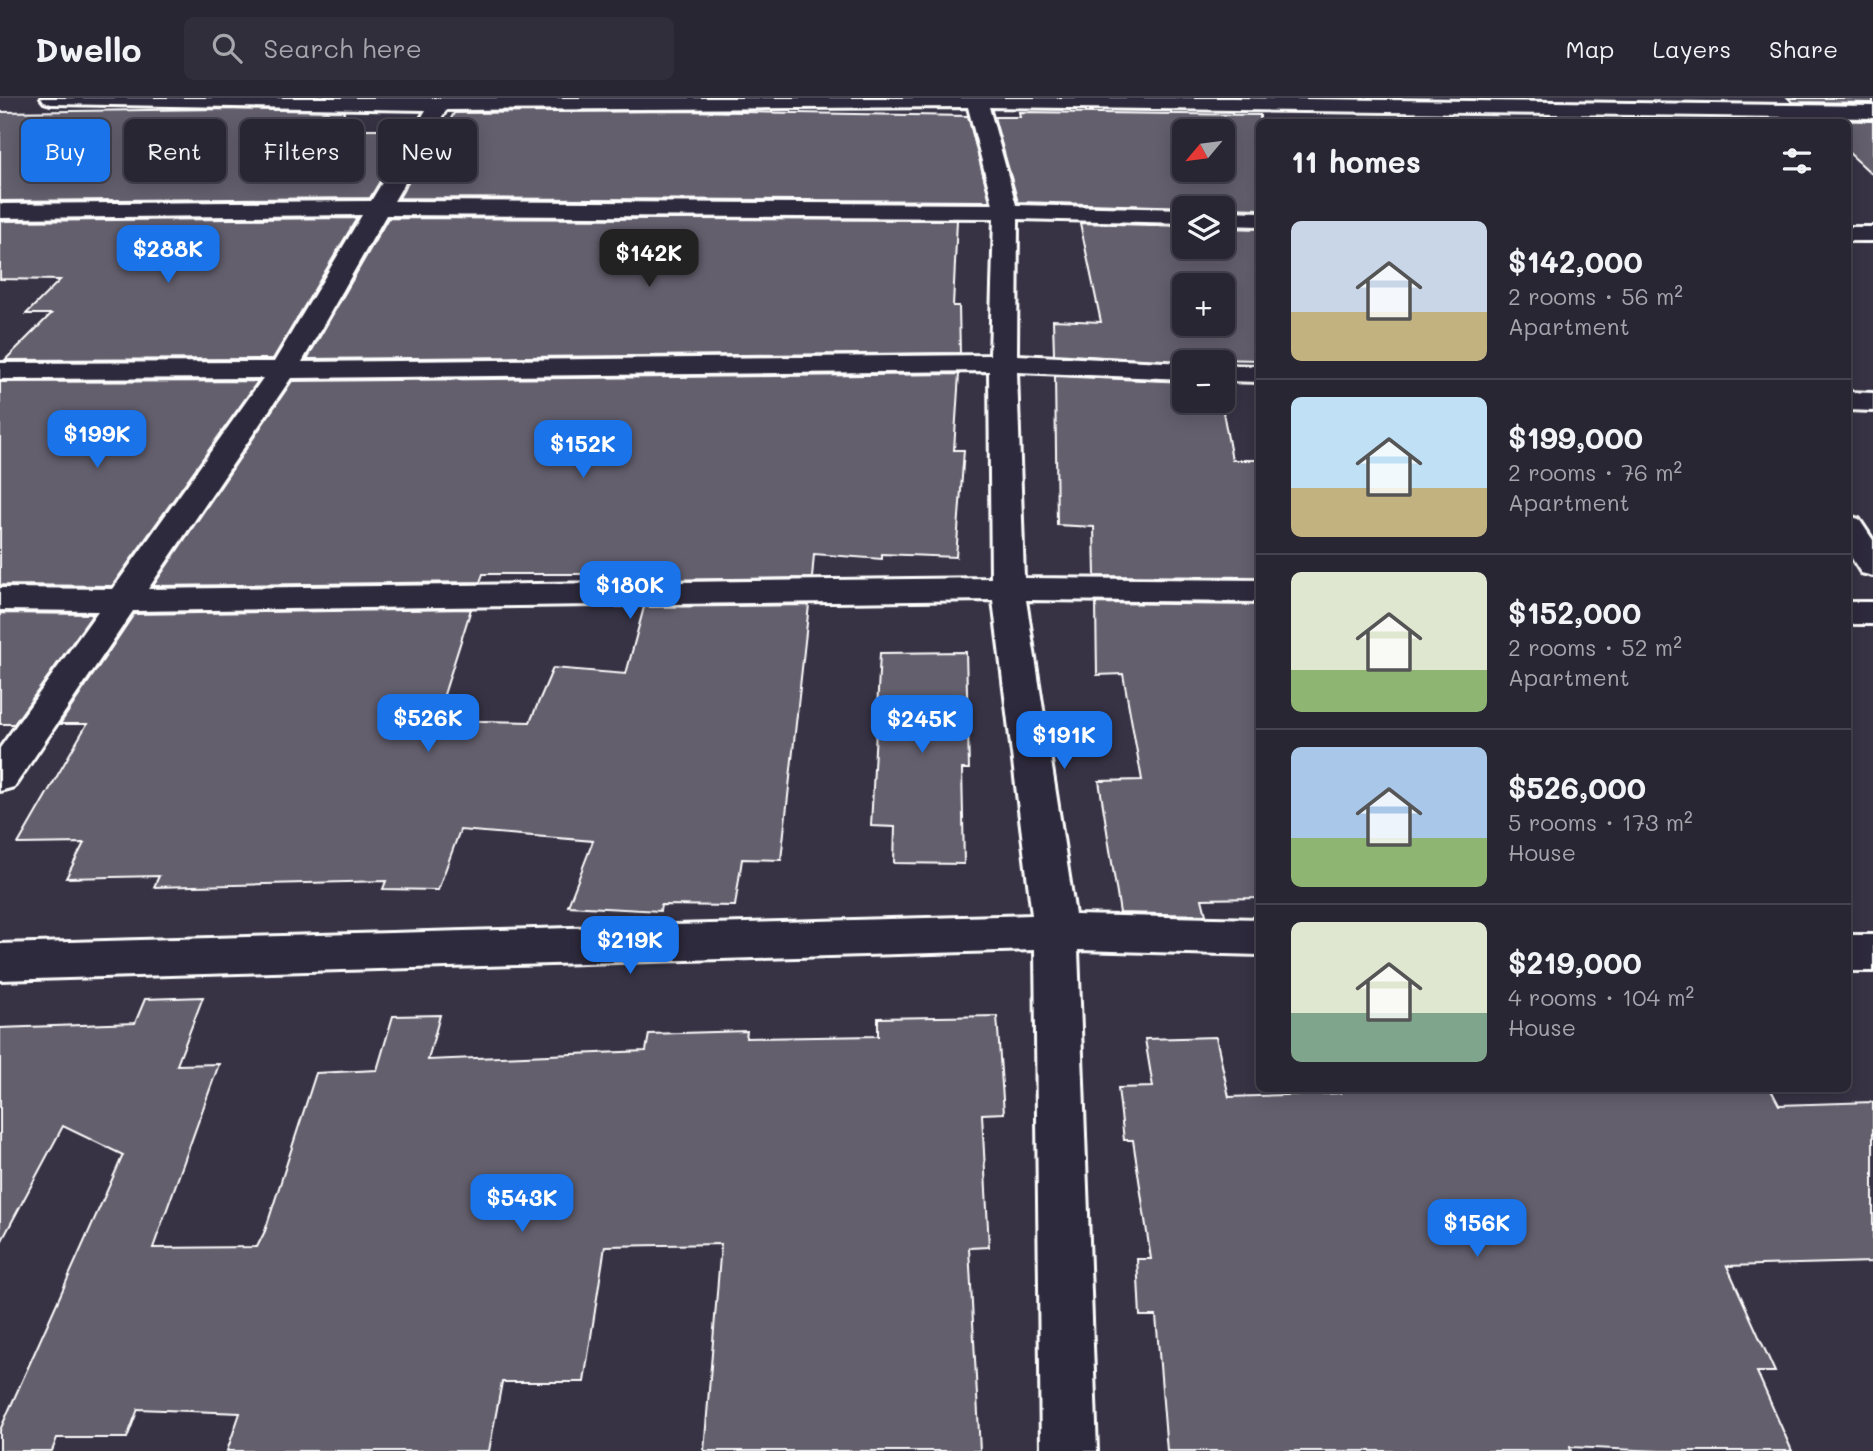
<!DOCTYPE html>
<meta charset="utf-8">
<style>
body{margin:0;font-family:Mali,sans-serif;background:#312e3c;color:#f1f3f6;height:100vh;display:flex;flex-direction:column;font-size:26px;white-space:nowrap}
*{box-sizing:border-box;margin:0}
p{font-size:23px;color:#a5a5ac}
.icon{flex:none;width:38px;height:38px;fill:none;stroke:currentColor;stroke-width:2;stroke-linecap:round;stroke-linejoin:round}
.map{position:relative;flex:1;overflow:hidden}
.drawer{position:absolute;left:1256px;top:21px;width:595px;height:973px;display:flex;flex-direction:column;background:#292634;border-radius:10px;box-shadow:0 4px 18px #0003,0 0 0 2px #45434f}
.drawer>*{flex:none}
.guide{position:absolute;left:21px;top:21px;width:665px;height:63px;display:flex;gap:14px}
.needle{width:46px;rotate:241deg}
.fabs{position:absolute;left:1172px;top:21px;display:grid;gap:14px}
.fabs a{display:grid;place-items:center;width:63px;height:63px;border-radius:10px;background:#292634;box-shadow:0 4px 18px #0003,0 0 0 2px #45434f;font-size:35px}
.price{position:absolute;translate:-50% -60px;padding:0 16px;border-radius:14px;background:#1a73e8;color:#fff;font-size:23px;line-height:46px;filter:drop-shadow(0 2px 4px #0008)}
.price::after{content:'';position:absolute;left:50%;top:42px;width:21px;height:16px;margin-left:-10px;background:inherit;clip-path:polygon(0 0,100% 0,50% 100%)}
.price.active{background:#222;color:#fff}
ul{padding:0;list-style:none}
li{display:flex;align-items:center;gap:21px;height:175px;padding:0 35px}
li+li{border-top:2px solid #45434f}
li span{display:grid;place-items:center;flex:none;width:196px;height:140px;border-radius:10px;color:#555}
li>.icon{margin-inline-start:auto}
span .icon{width:84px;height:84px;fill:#fffc;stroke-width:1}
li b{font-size:30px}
h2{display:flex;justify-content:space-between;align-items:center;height:84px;padding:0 35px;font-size:30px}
.pill{padding:0 24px;border-radius:10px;background:#292634;box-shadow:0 4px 18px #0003,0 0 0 2px #45434f;font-size:24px;line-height:63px}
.pill.active{background:#1a73e8;color:#fff}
header{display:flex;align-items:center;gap:42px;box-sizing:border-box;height:98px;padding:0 35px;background:#292634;border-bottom:2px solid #45434f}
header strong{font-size:33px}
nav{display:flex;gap:38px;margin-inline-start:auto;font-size:24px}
.search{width:490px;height:63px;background:#312e3c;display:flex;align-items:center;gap:18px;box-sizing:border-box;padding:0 24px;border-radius:10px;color:#a5a5ac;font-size:26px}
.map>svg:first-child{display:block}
</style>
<header>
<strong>Dwello</strong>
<div class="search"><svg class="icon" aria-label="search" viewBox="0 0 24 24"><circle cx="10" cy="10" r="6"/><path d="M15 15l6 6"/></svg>Search here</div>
<nav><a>Map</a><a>Layers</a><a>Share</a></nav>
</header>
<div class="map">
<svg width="1873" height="1353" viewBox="0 0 1873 1353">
<rect width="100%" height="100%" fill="#373345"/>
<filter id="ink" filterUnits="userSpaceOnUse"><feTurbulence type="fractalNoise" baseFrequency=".0143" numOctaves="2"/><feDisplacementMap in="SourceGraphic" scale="14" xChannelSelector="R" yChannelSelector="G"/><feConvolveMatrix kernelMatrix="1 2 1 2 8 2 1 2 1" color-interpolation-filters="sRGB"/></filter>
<g filter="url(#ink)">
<g fill="#635f6d" stroke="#fff" stroke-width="2" fill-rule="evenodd">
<polygon points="1788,0 1873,0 1873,5 1792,4"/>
<polygon points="221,11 345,13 334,31 411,31 370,100 0,103 0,14"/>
<polygon points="680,13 968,18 990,103 399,100 438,31 445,32 454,15"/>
<path d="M 1019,14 L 1260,17 L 1260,111 L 1018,104 L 994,19 L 1020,19 ZM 1185,33 L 1223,33 L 1223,72 L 1185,72 Z"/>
<polygon points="1812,22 1873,23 1873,77 1848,54 1848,24 1815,24"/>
<polygon points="357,120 273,261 5,262 51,216 26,216 60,182 0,181 0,123"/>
<polygon points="388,120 957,122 953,208 959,208 960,255 307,261"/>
<path d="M 1080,125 L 1185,128 L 1185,149 L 1223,149 L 1223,130 L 1260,131 L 1260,262 L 1213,261 L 1214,264 L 1187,264 L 1054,256 L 1053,222 L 1101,224 ZM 1185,187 L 1223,187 L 1223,226 L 1185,226 Z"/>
<polygon points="959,276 954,352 964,352 956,459 882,456 882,461 814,456 812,480 651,482 653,476 483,476 480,484 153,488 292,283"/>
<polygon points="1055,278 1185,284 1185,303 1221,303 1232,362 1260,362 1260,479 1095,478 1094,429 1057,427"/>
<polygon points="258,283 112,488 0,487 0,284"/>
<polygon points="1096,505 1260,507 1260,800 1202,801 1206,817 1120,815 1099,683 1142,682 1123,576 1097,577"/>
<polygon points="809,507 781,762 742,761 735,808 661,807 660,813 568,808 593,743 460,732 438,792 383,791 386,783 154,789 159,778 66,780 84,745 18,746 87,626 60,626 134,516 471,511 436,622 530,624 553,570 626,576 644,509"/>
<polygon points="0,515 93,516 14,626 0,626"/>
<polygon points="966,554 969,671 962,671 964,766 894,765 895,729 871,728 880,555"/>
<polygon points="203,899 177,967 219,966 153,1150 257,1149 265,1133 316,975 377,972 393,918 440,917 428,962 646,953 649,936 747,933 746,940 878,938 878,920 997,918 1004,1015 982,1016 989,1149 969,1150 980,1353 704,1353 721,1146 605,1148 584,1284 502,1284 489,1353 227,1353 240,1315 138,1311 127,1340 57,1340 52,1353 0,1353 0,1332 123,1057 63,1028 0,1146 0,930 135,925 145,901"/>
<polygon points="1216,939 1229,999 1340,995 1339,990 1770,990 1779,1007 1873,1004 1873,1164 1727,1168 1775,1274 1757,1274 1792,1353 1660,1353 1570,1349 1571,1353 1167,1353 1156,1218 1140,1218 1137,1161 1151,1161 1133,1042 1124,1042 1118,990 1153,989 1145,941"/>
</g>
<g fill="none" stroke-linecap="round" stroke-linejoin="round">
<defs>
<g id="minor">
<path d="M 41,0 L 1231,0 L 1873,8 L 1873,20 L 989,9 L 1016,107 L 1185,111 L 1185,125 L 1018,121 L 1017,257 L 1185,265 L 1185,281 L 1017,274 L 1024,480 L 1260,482 L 1260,504 L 1026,502 L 1075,817 L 1260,821 L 1260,857 L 1078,852 L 1097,1353 L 1041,1353 L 1035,852 L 0,882 L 0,846 L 1032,817 L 993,502 L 133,513 L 14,689 L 0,693 L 0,650 L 98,513 L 0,512 L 0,490 L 113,491 L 263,280 L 0,281 L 0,265 L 274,264 L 362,117 L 0,120 L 0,106 L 371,103 L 426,12 L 51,6 L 44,4 ZM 968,9 L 993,106 L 394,103 L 446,12 ZM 386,117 L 994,120 L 990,257 L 302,264 ZM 989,273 L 991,480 L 148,491 L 291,280 Z"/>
<polygon points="1223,113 1260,114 1260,128 1223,127"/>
<rect x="1848" y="129" width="25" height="14"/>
<polygon points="1223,267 1260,268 1260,284 1223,283"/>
<polygon points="1848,294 1873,295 1873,313 1848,312"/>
<polygon points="1848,418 1859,421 1873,442 1873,478 1861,475 1848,454"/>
<rect x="1848" y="504" width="25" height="22"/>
<rect x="1848" y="837" width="25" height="36"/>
</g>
</defs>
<use href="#minor" stroke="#fff" stroke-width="6"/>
<use href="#minor" fill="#2f2a3d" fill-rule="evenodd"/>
</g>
</g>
</svg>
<div class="fabs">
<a><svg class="needle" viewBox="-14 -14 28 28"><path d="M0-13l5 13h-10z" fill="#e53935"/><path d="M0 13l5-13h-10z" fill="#a5a5ac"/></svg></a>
<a><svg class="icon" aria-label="layers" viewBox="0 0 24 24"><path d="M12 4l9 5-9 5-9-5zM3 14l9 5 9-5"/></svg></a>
<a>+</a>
<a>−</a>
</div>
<b class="price" style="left:168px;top:187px">$288K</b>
<b class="price active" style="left:649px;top:191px">$142K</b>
<b class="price" style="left:97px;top:372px">$199K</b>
<b class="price" style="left:583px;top:382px">$152K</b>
<b class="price" style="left:630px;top:523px">$180K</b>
<b class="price" style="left:428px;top:656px">$526K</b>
<b class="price" style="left:922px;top:657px">$245K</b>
<b class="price" style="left:1064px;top:673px">$191K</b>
<b class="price" style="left:630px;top:878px">$219K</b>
<b class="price" style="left:522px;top:1136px">$543K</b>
<b class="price" style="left:1477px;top:1161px">$156K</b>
<div class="guide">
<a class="pill active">Buy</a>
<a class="pill">Rent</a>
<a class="pill">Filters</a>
<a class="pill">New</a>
</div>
<section class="drawer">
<h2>11 homes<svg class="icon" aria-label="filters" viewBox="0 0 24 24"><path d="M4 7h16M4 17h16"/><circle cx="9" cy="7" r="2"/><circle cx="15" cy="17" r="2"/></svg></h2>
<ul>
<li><span style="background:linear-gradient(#c9d6e8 65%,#c2b280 0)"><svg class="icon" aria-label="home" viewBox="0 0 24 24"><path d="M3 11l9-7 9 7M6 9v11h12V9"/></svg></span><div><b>$142,000</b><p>2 rooms · 56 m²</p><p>Apartment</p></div></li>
<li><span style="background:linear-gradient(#bfe0f5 65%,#c2b280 0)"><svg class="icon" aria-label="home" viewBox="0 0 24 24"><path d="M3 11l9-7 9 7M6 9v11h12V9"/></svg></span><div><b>$199,000</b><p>2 rooms · 76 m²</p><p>Apartment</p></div></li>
<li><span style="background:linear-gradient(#dfe7d0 70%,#8fb573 0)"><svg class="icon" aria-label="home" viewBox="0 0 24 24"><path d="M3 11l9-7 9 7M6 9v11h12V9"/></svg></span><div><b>$152,000</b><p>2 rooms · 52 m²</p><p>Apartment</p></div></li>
<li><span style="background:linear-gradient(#a9c7e8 65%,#8fb573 0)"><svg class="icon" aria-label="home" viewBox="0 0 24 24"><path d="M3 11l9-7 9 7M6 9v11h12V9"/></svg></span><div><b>$526,000</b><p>5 rooms · 173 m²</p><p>House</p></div></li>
<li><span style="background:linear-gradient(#dfe7d0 65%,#7fa58c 0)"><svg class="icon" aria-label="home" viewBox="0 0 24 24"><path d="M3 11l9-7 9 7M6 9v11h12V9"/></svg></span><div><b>$219,000</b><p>4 rooms · 104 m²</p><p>House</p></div></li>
</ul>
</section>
</div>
